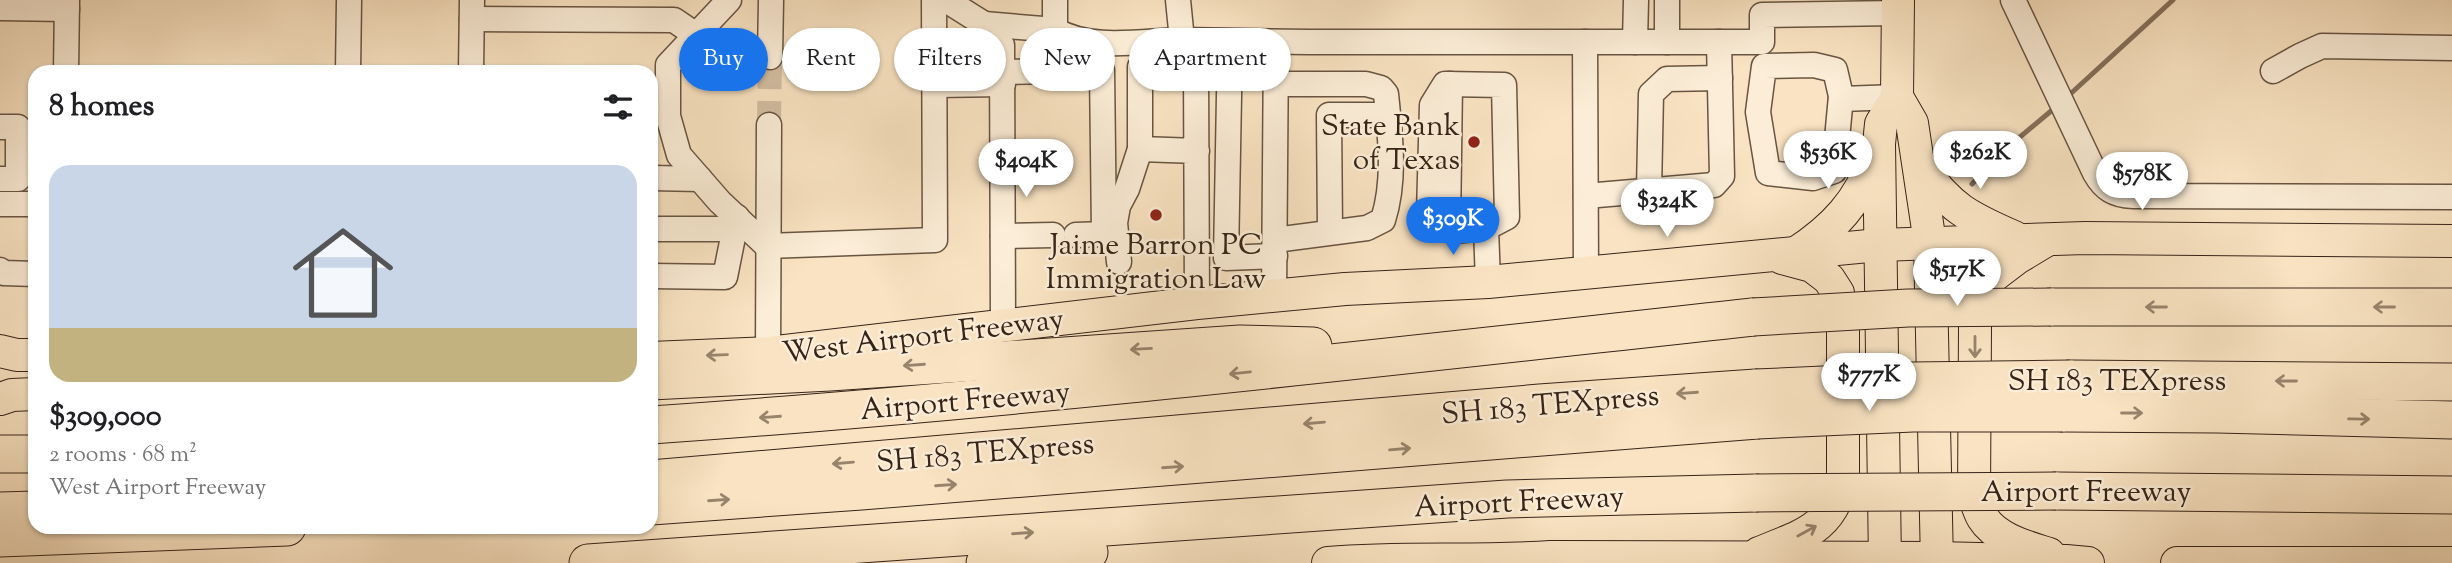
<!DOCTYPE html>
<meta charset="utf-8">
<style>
body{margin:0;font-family:"Sorts Mill Goudy",serif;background:#f2f2f2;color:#202124;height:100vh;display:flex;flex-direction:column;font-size:26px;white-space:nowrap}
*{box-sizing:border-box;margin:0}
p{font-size:23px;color:#757577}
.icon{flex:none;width:38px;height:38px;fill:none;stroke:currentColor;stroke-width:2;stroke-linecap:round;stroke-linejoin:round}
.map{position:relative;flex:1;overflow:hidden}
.sheet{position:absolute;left:28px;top:65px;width:630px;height:469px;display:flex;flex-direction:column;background:#fff;border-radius:21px;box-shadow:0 2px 5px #0004}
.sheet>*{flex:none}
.banner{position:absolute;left:679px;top:28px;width:665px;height:63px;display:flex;gap:14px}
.price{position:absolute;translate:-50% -60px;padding:0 16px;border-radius:24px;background:#fff;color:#222;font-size:23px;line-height:46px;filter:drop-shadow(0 2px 4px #0008)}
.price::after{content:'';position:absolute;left:50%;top:42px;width:21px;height:16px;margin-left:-10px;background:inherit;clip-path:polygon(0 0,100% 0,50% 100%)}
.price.active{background:#1a73e8;color:#fff}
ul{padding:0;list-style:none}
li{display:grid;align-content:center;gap:14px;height:371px;padding:0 21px}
li span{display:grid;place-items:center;height:217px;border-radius:21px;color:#555}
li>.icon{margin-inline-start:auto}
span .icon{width:126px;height:126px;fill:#fffc;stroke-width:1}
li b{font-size:30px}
h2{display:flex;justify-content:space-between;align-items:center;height:84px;padding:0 21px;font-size:30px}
.pill{padding:0 24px;border-radius:32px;background:#fff;box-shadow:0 2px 5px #0004;font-size:24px;line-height:63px}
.pill.active{background:#1a73e8;color:#fff}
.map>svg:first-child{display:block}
</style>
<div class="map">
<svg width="2452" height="563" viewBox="0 0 2452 563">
<rect width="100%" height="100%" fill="#f9e3c2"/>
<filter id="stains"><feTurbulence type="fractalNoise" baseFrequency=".00286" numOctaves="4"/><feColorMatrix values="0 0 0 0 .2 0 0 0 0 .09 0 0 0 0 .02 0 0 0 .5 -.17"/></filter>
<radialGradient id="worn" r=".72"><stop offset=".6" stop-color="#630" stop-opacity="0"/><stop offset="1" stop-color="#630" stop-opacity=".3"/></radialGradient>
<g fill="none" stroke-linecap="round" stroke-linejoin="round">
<g stroke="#84705b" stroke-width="5">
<polyline points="2067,97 2173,0"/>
<polyline points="1972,184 2002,152 2057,106"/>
</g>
<polyline stroke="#d2bda0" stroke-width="24" stroke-dasharray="24 12" stroke-linecap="butt" points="769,125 770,57"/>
<defs>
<g id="minor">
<polyline points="729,0 668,65 668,116 679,155 720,202 767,246 935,240 934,0"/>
<polyline points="946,0 984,24 1002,45 1003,326"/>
<path d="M 1055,0 L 1055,30 C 1091,51 1140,41 1182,40"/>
<polyline points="1178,0 1182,40 1309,42 1667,42"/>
<polyline points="1667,0 1667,42 1762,42 1762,15 1898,13"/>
<path d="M 2013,0 L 2095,173 C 2104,189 2114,195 2133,196 L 2452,197"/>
<polyline points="0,8 67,9"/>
<polyline points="472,19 674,20 696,35"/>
<polyline points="984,24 1055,30"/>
<polyline points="1230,42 1226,258 1275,256"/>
<polyline points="1585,42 1586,273"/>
<polyline points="1635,42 1636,0"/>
<polyline points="770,57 771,0"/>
<polygon points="1814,65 1835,70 1841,96 1834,171 1813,178 1768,173 1758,112 1764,66"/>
<polyline points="2273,71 2300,56 2322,46 2452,48"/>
<polyline points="66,72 67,0"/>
<polyline points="348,72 349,0"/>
<polyline points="471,72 472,0"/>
<polyline points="1003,72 1102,70 1104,234 1076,235"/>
<polyline points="935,85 1003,84"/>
<polyline points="1841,99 1897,97"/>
<polyline points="0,127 18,127 18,179 0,179"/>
<polyline points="651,178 700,179"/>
<polyline points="1649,190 1651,94 1667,79 1720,78"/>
<polyline points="1586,196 1714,185 1722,176 1719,42"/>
<polyline points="0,204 35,204"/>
<polyline points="1448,226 1450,84"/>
<polyline points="1486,228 1454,231 1429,213 1432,105 1445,84 1504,85 1507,217 1486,228 1488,282"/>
<polyline points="651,229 734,229"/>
<polyline points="1330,232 1329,115 1388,115"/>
<polyline points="1003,236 1053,235"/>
<path d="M 1275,240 L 1367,228 L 1383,220 C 1396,180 1390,134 1386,94 L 1381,88 L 1366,84 L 1276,84"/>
<polyline points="1119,262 1115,223 1118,206 1127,189 1140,149"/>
<polyline points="0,270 4,273 35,274"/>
<polyline points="651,276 725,277 737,217"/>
<polyline points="1274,297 1276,42"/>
<polyline points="1197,303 1196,67 1140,67 1140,149 1197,151"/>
<polyline points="768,353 769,125"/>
</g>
<g id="major">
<polyline points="1897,97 1912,123 1930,243 1937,563"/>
<path d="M 1920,166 C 1950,208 1968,217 2014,237"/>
<path d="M 2047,240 L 2017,258 L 1992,277 L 1979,296 L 1975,326 L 1974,496 C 1977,503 1979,512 1983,518 C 1996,539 2027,547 2049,554"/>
<path d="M 1796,253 C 1833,229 1860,201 1874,158"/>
<polyline points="0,351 17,355 35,355"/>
<polyline points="651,358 768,353 1197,303 1345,289 1488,282 1879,245 2085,238 2452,241"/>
<polyline points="0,399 12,395 35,394"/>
<path d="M 1759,553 C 1802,535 1832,530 1843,478 L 1843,321 L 1838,293 L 1829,279 L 1812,266 L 1782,258"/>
<path d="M 1328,563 C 1403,557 1477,562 1551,557 L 1936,558 L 2066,561 L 2088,563"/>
<polyline points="1885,563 1879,144 1881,124 1897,97 1898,0"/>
<polyline points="2177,563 2452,563"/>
</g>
<g id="highway">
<polyline points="2051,307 2452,307"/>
<polyline points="2070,379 2452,382"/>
<polyline points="651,381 830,372 1240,344 1313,346"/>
<polyline points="2063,413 2217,414 2452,420"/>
<path d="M 651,425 C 1019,400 1386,357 1753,317"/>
<polyline points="0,454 35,454"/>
<polyline points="651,479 1540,403 1756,388"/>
<polyline points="2056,491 2452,495"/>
<polyline points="651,506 861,491 1757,420"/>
<polyline points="0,511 35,510"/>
<polyline points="0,538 287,527"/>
<polyline points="588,563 1507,499 1756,493"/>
<polyline points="985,563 1089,552"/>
</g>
</defs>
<use href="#minor" stroke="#685442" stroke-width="27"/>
<use href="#major" stroke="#372418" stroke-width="34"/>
<use href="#highway" stroke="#372418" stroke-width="39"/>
<use href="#minor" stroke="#fbedd7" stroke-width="24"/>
<use href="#major" stroke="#f9e3c2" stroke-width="32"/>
<use href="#highway" stroke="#f9e3c2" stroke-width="37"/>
<defs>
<g id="highway-bridge">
<polyline points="1753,317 1908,308 2051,307"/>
<polyline points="1756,388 1912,381 2070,379"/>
<polyline points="1757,420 1913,413 2063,413"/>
<polyline points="1756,493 2056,491"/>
</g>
</defs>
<use href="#highway-bridge" stroke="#372418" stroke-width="39" stroke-linecap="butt"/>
<use href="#highway-bridge" stroke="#f9e3c2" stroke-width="37"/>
</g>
<defs><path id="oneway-shaft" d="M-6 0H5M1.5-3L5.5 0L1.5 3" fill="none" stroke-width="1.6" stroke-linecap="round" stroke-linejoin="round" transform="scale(1.75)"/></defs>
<g stroke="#98846d">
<use href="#oneway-shaft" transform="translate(2156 307) rotate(180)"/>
<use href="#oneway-shaft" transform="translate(2384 307) rotate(180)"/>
<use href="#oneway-shaft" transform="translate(1975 347) rotate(90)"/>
<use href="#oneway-shaft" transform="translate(1141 349) rotate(177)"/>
<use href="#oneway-shaft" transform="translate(717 355) rotate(178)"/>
<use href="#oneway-shaft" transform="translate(914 365) rotate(176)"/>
<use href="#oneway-shaft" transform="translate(1240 373) rotate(174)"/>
<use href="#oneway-shaft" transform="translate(2286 381) rotate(-180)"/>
<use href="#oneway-shaft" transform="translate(1687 393) rotate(176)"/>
<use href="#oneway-shaft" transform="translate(2132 413)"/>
<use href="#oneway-shaft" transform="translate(770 417) rotate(176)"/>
<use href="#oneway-shaft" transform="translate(2359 419) rotate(1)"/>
<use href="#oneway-shaft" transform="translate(1314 423) rotate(175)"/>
<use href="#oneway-shaft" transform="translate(1400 449) rotate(-5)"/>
<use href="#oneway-shaft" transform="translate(843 463) rotate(175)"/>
<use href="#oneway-shaft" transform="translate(1173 467) rotate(-4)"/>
<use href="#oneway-shaft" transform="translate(946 485) rotate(-4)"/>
<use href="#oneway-shaft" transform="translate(719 500) rotate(-4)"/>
<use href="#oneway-shaft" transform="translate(1807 531) rotate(-29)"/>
<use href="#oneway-shaft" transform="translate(1023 533) rotate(-4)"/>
</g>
<g fill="#8f2418" stroke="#fbedd7" stroke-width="2.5">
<circle cx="1474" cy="142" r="7"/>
<circle cx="1156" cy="215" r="7"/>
</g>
<g text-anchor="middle" stroke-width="5" stroke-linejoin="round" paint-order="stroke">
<g font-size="30" fill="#372418" stroke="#fbedd7" text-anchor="end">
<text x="1460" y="135">State Bank<tspan x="1460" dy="34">of Texas</tspan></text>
<text x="1156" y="254" text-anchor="middle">Jaime Barron PC<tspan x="1156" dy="34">Immigration Law</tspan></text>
</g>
<g font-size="30" fill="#372418" stroke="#fbedd7">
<text transform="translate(923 335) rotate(-7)" y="10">West Airport Freeway</text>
<text x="2117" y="390">SH 183 TEXpress</text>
<text transform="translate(965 400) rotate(-5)" y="10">Airport Freeway</text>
<text transform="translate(1550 404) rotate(-5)" y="10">SH 183 TEXpress</text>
<text transform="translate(985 452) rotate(-5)" y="10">SH 183 TEXpress</text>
<text x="2086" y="501">Airport Freeway</text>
<text transform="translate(1519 501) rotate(-3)" y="10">Airport Freeway</text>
</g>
</g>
<rect width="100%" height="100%" filter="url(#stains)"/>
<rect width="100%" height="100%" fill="url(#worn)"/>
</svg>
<b class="price" style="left:1828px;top:191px">$536K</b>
<b class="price" style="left:1980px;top:191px">$262K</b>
<b class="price" style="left:1026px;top:199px">$404K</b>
<b class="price" style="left:2142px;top:212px">$578K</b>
<b class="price" style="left:1667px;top:239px">$324K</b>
<b class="price active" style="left:1453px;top:257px">$309K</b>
<b class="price" style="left:1957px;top:308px">$517K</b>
<b class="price" style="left:1869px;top:413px">$777K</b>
<div class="banner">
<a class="pill active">Buy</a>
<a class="pill">Rent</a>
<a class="pill">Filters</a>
<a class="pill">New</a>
<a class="pill">Apartment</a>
</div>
<section class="sheet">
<h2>8 homes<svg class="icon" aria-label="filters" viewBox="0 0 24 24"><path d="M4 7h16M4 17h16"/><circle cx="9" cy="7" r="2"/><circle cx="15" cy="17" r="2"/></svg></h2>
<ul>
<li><span style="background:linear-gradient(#c9d6e8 75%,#c2b280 0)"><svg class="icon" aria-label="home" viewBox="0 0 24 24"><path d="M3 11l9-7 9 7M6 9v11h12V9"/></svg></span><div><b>$309,000</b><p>2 rooms · 68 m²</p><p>West Airport Freeway</p></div></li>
</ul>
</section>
</div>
